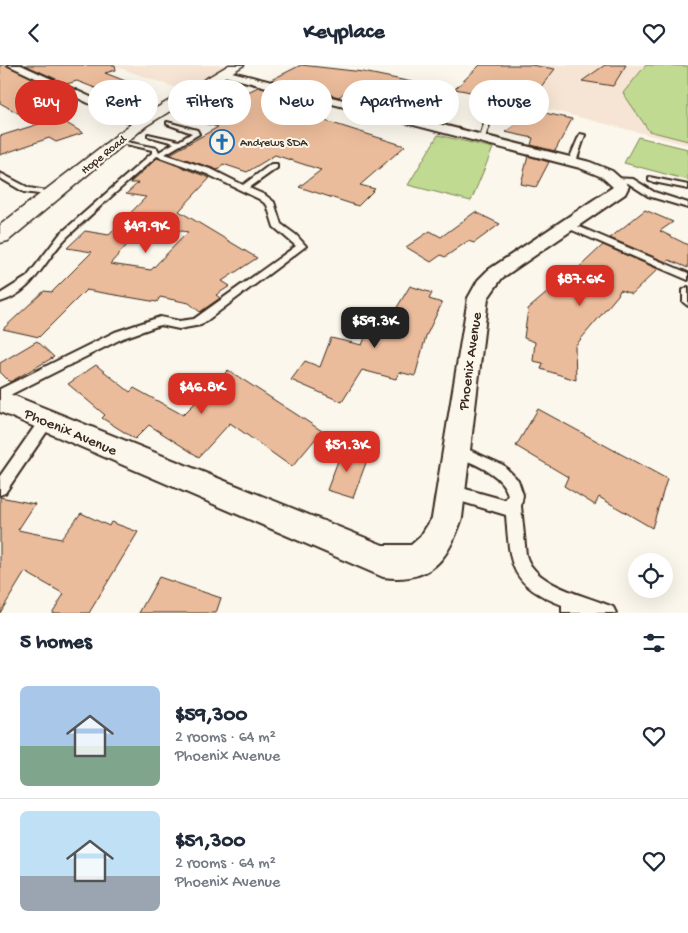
<!DOCTYPE html>
<meta charset="utf-8">
<style>
body{margin:0;font-family:"Gochi Hand",sans-serif;background:#f6f6f7;color:#1f2937;height:100vh;display:flex;flex-direction:column;font-size:19px;white-space:nowrap}
*{box-sizing:border-box;margin:0}
p{font-size:16px;color:#747a83}
.icon{flex:none;width:28px;height:28px;fill:none;stroke:currentColor;stroke-width:2;stroke-linecap:round;stroke-linejoin:round}
.map{position:relative;height:548px;overflow:hidden}
.panel{display:flex;flex-direction:column;background:#fff;flex:1}
.panel>*{flex:none}
.banner{position:absolute;left:15px;top:15px;width:659px;height:45px;display:flex;gap:10px}
.controls{position:absolute;left:628px;top:488px;display:grid;gap:10px}
.controls a{display:grid;place-items:center;width:45px;height:45px;border-radius:50%;background:#fff;box-shadow:0 5px 20px #0002;font-size:25px}
.price{position:absolute;translate:-50% -42px;padding:0 11px;border-radius:10px;background:#d93025;color:#fff;font-size:16px;line-height:32px;filter:drop-shadow(0 1px 2px #0008)}
.price::after{content:'';position:absolute;left:50%;top:30px;width:15px;height:11px;margin-left:-8px;background:inherit;clip-path:polygon(0 0,100% 0,50% 100%)}
.price.on{background:#222;color:#fff}
ul{padding:0;list-style:none}
li{display:flex;align-items:center;gap:15px;height:125px;padding:0 20px}
li+li{border-top:1px solid #e0e1e3}
li span{display:grid;place-items:center;flex:none;width:140px;height:100px;border-radius:8px;color:#555}
li>.icon{margin-inline-start:auto}
span .icon{width:60px;height:60px;fill:#fffc;stroke-width:1}
li b{font-size:21px}
h2{display:flex;justify-content:space-between;align-items:center;height:60px;padding:0 20px;font-size:21px}
.tag{padding:0 18px;border-radius:22px;background:#fff;box-shadow:0 5px 20px #0002;font-size:18px;line-height:45px}
.tag.on{background:#d93025;color:#fff}
header{display:flex;justify-content:space-between;align-items:center;height:65px;padding:0 20px;background:#fff;font-size:22px;font-weight:700}
.map>svg:first-child{display:block}
</style>
<header><svg class="icon" aria-label="back" viewBox="0 0 24 24"><path d="M15 5l-7 7 7 7"/></svg>Keyplace<svg class="icon" aria-label="heart" viewBox="0 0 24 24"><path d="M12 20l-8-8c-3-5 5-10 8-4 3-6 11-1 8 4z"/></svg></header>
<div class="map">
<svg width="688" height="548" viewBox="0 0 688 548">
<rect width="100%" height="100%" fill="#fbf7ec"/>
<filter id="ink" filterUnits="userSpaceOnUse"><feTurbulence type="fractalNoise" baseFrequency=".02" numOctaves="2"/><feDisplacementMap in="SourceGraphic" scale="10" xChannelSelector="R" yChannelSelector="G"/><feConvolveMatrix kernelMatrix="1 2 1 2 8 2 1 2 1" color-interpolation-filters="sRGB"/></filter>
<g filter="url(#ink)">
<g fill="#f6e5d4">
<polygon points="111,0 229,0 182,25"/>
<polygon points="541,0 688,0 688,80 512,35"/>
</g>
<g fill="#c0da91" stroke="#7e8258">
<polygon points="646,0 688,1 688,76 649,66 623,28"/>
<polygon points="438,70 493,83 471,136 408,120"/>
<polygon points="638,72 688,84 688,115 624,98"/>
</g>
<g fill="#ebbc9b" stroke="#3b2a1e" fill-rule="evenodd">
<polygon points="0,0 6,0 53,23 28,30 61,48 34,57 0,38"/>
<polygon points="25,0 115,0 116,5 105,8 151,26 126,35 77,16 67,19"/>
<polygon points="301,0 363,7 451,25 441,45 405,40 407,36 345,27 339,32 271,15"/>
<polygon points="480,0 531,0 555,4 528,38 455,24"/>
<polygon points="605,0 626,0 613,21 582,16"/>
<polygon points="258,22 329,40 313,52 405,81 360,120 375,124 358,141 299,122 321,105 275,90 247,107 223,99 218,105 170,89 218,62 191,55"/>
<polygon points="536,46 572,54 555,86 531,80 533,73 505,67"/>
<polygon points="58,53 83,68 56,77 49,73 0,90 0,71"/>
<polygon points="528,91 549,97 536,122 521,119"/>
<path d="M 157,93 L 210,113 L 179,146 L 257,193 L 222,216 L 230,221 L 216,230 L 220,233 L 200,247 L 189,238 L 160,232 L 157,237 L 86,225 L 39,272 L 3,264 L 44,226 L 52,227 L 92,187 L 67,183 L 85,166 L 109,170 L 146,132 L 126,129 L 138,118 L 130,118 ZM 145,160 L 188,167 L 151,205 L 110,199 Z"/>
<polygon points="645,145 673,157 660,166 688,180 688,203 669,195 666,197 610,173"/>
<polygon points="475,147 500,159 474,178 468,176 445,192 441,190 431,197 406,182 430,166 441,172"/>
<polygon points="603,180 658,204 632,229 620,225 618,230 575,281 576,315 541,304 543,298 533,296 535,277 524,273 528,244 568,210 570,211"/>
<polygon points="410,221 432,228 429,234 442,238 426,271 415,311 399,307 396,314 362,305 342,337 291,315 305,296 320,302 331,273 362,280 374,250 390,254"/>
<polygon points="37,276 54,292 10,317 0,307 0,298"/>
<polygon points="96,300 130,327 134,323 183,350 228,305 322,366 292,402 230,358 199,392 149,360 135,374 102,353 105,350 68,319"/>
<polygon points="538,344 667,414 652,463 599,432 595,440 564,421 568,412 516,381"/>
<polygon points="344,380 367,395 353,433 327,425"/>
<polygon points="0,432 35,439 18,465 61,474 81,448 109,461 111,457 138,467 89,548 52,548 64,529 25,507 0,548"/>
<polygon points="159,512 221,533 216,548 139,548"/>
</g>
<g fill="none" stroke-linecap="round" stroke-linejoin="round">
<defs>
<g id="lane">
<polygon points="473,40 493,48 484,76 479,75 487,49 471,43 471,41"/>
<path d="M 167,57 L 197,65 L 199,69 L 165,89 L 213,105 L 243,120 L 271,99 L 277,99 L 277,103 L 249,123 L 265,130 L 274,137 L 281,159 L 296,170 L 306,181 L 201,260 L 179,264 L 160,260 L 123,273 L 0,335 L 0,324 L 115,267 L 160,252 L 179,256 L 194,254 L 296,181 L 274,162 L 267,140 L 259,134 L 207,109 L 157,91 C 127,117 97,144 68,171 C 45,193 35,227 0,237 L 0,229 L 27,212 L 60,169 L 152,88 L 152,85 L 117,77 L 117,75 L 157,83 L 159,87 L 174,78 L 148,71 L 148,69 L 179,76 L 192,68 L 167,59 Z"/>
<polygon points="580,69 585,70 576,97 569,99 568,97"/>
<polygon points="0,108 29,123 53,127 57,129 53,131 24,127 0,113"/>
<polygon points="649,112 688,120 688,124 649,116"/>
<polygon points="613,113 633,114 654,127 688,138 688,143 648,131 628,118 613,117"/>
<polygon points="568,157 688,208 688,215 565,162 564,160"/>
<polygon points="688,222 688,241 683,237 683,225"/>
<polygon points="47,349 52,351 54,355 52,359 5,428 0,430 0,411 42,351"/>
<path d="M 456,379 L 503,400 L 518,415 L 523,430 L 521,441 L 526,490 C 534,521 588,531 613,542 L 616,548 L 562,548 L 562,540 C 510,519 510,502 506,450 L 446,432 L 444,427 L 446,422 L 451,420 L 505,435 L 508,430 C 502,407 471,398 451,389 L 449,385 L 451,381 Z"/>
</g>
<g id="street">
<polygon points="8,0 21,0 147,58 145,61 137,61"/>
<path d="M 224,5 L 590,97 L 612,106 L 629,121 L 625,129 L 502,213 L 488,233 L 462,453 C 448,495 431,518 383,512 L 0,347 L 0,325 L 383,480 L 411,480 L 420,472 L 432,453 L 468,233 L 478,215 L 488,205 L 613,122 L 602,112 L 580,103 L 220,10 L 219,8 Z"/>
</g>
<polygon id="primary" points="229,0 244,0 146,61 8,176 0,178 0,160 136,55"/>
</defs>
<use href="#lane" stroke="#3b2a1e" stroke-width="4"/>
<use href="#street" stroke="#3b2a1e" stroke-width="4"/>
<use href="#primary" stroke="#3b2a1e" stroke-width="3"/>
<use href="#lane" fill="#fbf7ec" fill-rule="evenodd"/>
<use href="#street" fill="#fbf7ec" fill-rule="evenodd"/>
<use href="#primary" fill="#fbf7ec" fill-rule="evenodd"/>
</g>
</g>
<defs>
<symbol id="church-ring" viewBox="-11 -11 22 22"><circle r="9.5" fill="#fbf7ec" stroke="#1f6fb2" stroke-width="1.5"/><path d="M-1.2-6h2.4v3.5h3.3v2.4h-3.3V6h-2.4V-.1h-3.3v-2.4h3.3Z" fill="#1f6fb2"/></symbol>
</defs>
<g fill-rule="evenodd">
<use href="#church-ring" x="208" y="63" width="28" height="28"/>
</g>
<g text-anchor="middle" stroke-width="4" stroke-linejoin="round" paint-order="stroke">
<g font-size="12" fill="#3b2a1e" stroke="#fbf7ec" text-anchor="start">
<text x="240" y="81">Andrews SDA</text>
</g>
<g font-size="12" fill="#3b2a1e" stroke="#fbf7ec">
<text transform="translate(103 89) rotate(-39)" y="4">Hope Road</text>
</g>
<g font-size="15" fill="#3b2a1e" stroke="#fbf7ec">
<text transform="translate(469 296) rotate(-82)" y="5">Phoenix Avenue</text>
<text transform="translate(71 366) rotate(23)" y="5">Phoenix Avenue</text>
</g>
</g>
</svg>
<div class="controls">
<a><svg class="icon" aria-label="locate" viewBox="0 0 24 24"><circle cx="12" cy="12" r="6"/><path d="M12 2v4M12 18v4M2 12h4M18 12h4"/></svg></a>
</div>
<b class="price" style="left:146px;top:189px">$49.9K</b>
<b class="price" style="left:580px;top:242px">$87.6K</b>
<b class="price on" style="left:375px;top:284px">$59.3K</b>
<b class="price" style="left:202px;top:350px">$46.8K</b>
<b class="price" style="left:347px;top:408px">$51.3K</b>
<div class="banner">
<a class="tag on">Buy</a>
<a class="tag">Rent</a>
<a class="tag">Filters</a>
<a class="tag">New</a>
<a class="tag">Apartment</a>
<a class="tag">House</a>
</div>
</div>
<section class="panel">
<h2>5 homes<svg class="icon" aria-label="filters" viewBox="0 0 24 24"><path d="M4 7h16M4 17h16"/><circle cx="9" cy="7" r="2"/><circle cx="15" cy="17" r="2"/></svg></h2>
<ul>
<li><span style="background:linear-gradient(#a9c7e8 60%,#7fa58c 0)"><svg class="icon" aria-label="home" viewBox="0 0 24 24"><path d="M3 11l9-7 9 7M6 9v11h12V9"/></svg></span><div><b>$59,300</b><p>2 rooms · 64 m²</p><p>Phoenix Avenue</p></div><svg class="icon" aria-label="heart" viewBox="0 0 24 24"><path d="M12 20l-8-8c-3-5 5-10 8-4 3-6 11-1 8 4z"/></svg></li>
<li><span style="background:linear-gradient(#bfe0f5 65%,#9aa5b1 0)"><svg class="icon" aria-label="home" viewBox="0 0 24 24"><path d="M3 11l9-7 9 7M6 9v11h12V9"/></svg></span><div><b>$51,300</b><p>2 rooms · 64 m²</p><p>Phoenix Avenue</p></div><svg class="icon" aria-label="heart" viewBox="0 0 24 24"><path d="M12 20l-8-8c-3-5 5-10 8-4 3-6 11-1 8 4z"/></svg></li>
</ul>
</section>
